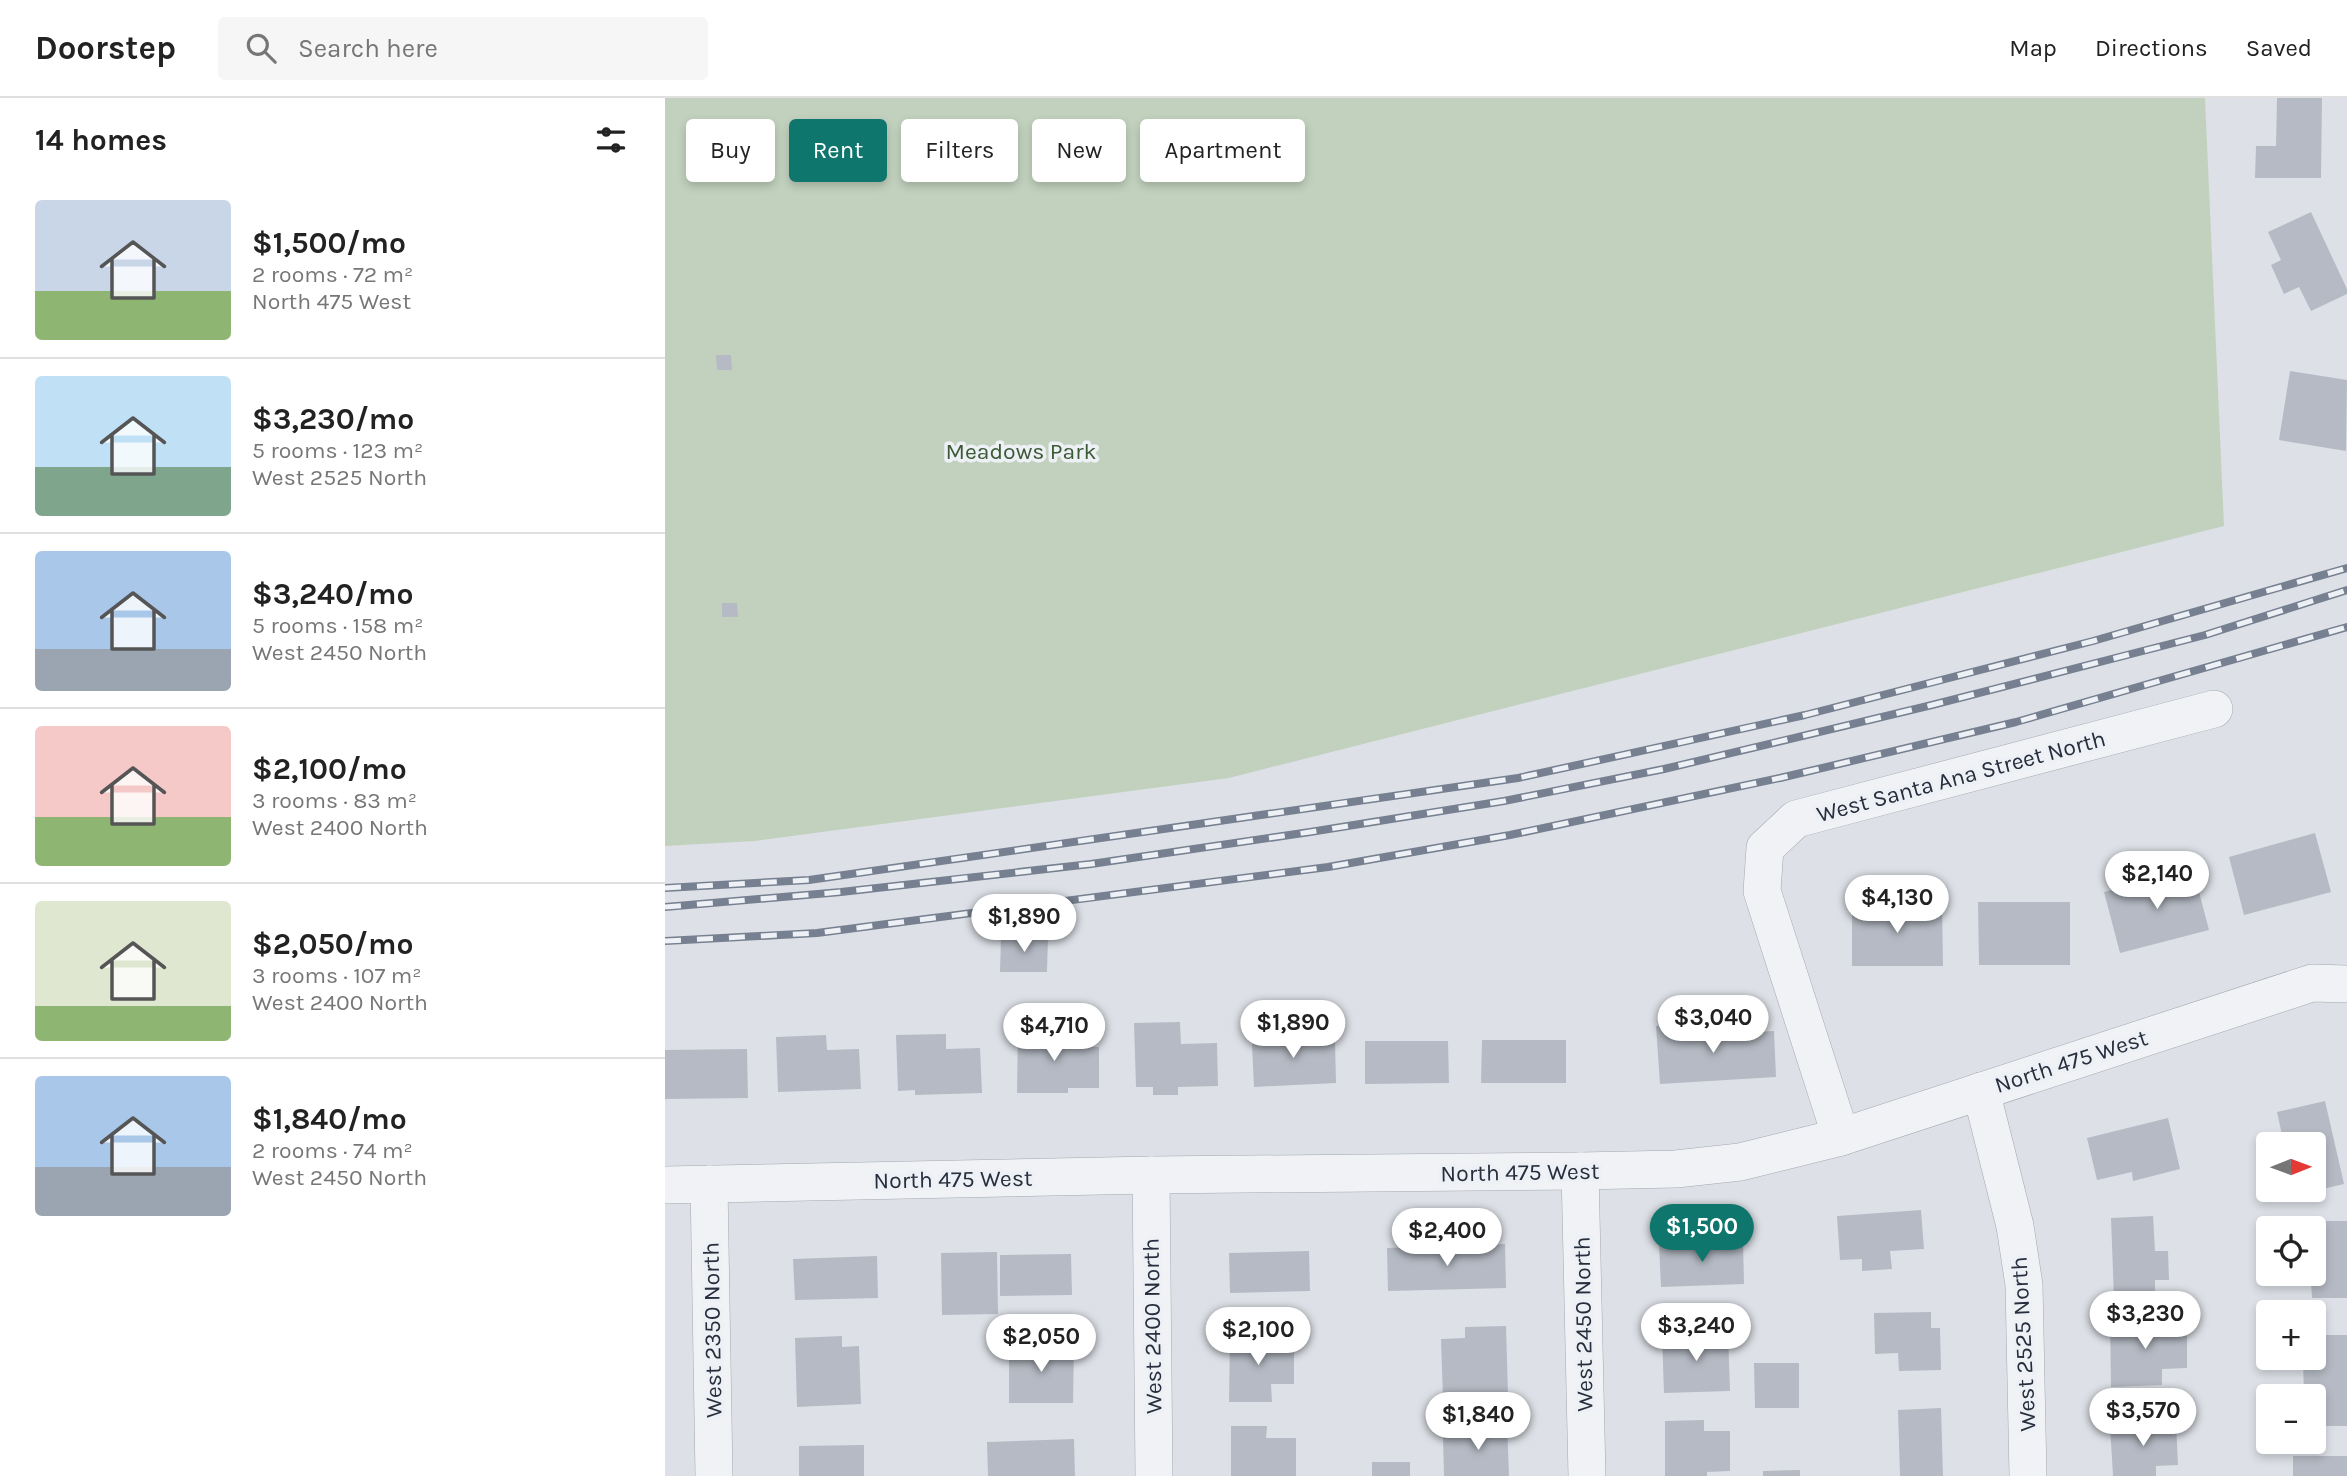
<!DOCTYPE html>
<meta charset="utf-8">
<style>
body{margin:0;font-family:Karla,sans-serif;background:#f6f6f6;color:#222;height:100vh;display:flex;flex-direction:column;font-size:26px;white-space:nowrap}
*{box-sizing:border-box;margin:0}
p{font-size:23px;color:#767676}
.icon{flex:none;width:38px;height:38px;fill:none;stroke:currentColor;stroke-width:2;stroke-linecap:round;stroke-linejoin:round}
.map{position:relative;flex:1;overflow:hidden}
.sheet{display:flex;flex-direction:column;background:#fff;width:665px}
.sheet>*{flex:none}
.guide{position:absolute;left:21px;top:21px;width:665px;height:63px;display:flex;gap:14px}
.needle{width:46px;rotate:89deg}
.tools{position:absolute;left:1591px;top:1034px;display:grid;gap:14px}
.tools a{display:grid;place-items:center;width:70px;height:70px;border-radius:7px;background:#fff;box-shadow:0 4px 10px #0003;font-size:35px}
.price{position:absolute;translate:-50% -60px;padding:0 16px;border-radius:24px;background:#fff;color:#222;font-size:23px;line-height:46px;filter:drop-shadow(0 2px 4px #0008)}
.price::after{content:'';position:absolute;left:50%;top:42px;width:21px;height:16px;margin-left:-10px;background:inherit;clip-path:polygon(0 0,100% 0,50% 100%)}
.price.active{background:#0f766e;color:#fff}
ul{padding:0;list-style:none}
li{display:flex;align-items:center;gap:21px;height:175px;padding:0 35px}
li+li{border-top:2px solid #e0e0e0}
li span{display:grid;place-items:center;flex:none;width:196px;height:140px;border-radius:7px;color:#555}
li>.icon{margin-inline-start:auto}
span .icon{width:84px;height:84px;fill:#fffc;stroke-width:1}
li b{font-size:30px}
h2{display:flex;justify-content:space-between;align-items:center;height:84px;padding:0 35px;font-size:30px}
.chip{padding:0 24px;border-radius:7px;background:#fff;box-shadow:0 4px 10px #0003;font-size:24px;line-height:63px}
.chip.active{background:#0f766e;color:#fff}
header{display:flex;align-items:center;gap:42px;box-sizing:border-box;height:98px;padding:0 35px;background:#fff;border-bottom:2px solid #e0e0e0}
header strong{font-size:33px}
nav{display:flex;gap:38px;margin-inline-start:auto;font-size:24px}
.search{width:490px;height:63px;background:#f6f6f6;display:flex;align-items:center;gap:18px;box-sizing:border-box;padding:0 24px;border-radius:7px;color:#767676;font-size:26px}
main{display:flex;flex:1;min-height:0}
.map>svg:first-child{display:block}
</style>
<header>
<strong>Doorstep</strong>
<div class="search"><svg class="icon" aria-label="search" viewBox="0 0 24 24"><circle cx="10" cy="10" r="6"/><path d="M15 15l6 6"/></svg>Search here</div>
<nav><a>Map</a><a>Directions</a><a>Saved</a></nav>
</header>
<main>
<section class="sheet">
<h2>14 homes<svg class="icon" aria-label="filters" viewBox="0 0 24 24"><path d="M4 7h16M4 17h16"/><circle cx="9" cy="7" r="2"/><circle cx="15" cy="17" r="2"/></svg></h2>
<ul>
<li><span style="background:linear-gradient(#c9d6e8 65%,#8fb573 0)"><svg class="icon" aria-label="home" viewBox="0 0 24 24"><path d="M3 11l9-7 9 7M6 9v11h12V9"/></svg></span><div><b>$1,500/mo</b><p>2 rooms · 72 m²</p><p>North 475 West</p></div></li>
<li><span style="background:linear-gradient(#bfe0f5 65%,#7fa58c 0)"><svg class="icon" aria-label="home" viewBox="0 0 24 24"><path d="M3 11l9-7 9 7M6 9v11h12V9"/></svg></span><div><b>$3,230/mo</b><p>5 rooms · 123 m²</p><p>West 2525 North</p></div></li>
<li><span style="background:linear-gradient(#a9c7e8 70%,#9aa5b1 0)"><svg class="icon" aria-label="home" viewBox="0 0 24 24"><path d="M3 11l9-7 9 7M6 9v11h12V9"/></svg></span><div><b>$3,240/mo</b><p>5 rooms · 158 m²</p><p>West 2450 North</p></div></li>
<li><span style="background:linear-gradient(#f6c9c9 65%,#8fb573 0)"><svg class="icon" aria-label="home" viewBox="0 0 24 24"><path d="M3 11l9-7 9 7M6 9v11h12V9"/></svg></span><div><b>$2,100/mo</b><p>3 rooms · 83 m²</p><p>West 2400 North</p></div></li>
<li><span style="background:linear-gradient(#dfe7d0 75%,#8fb573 0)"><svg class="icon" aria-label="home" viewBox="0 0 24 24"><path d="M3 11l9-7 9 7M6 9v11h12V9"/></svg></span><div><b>$2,050/mo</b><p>3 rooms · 107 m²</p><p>West 2400 North</p></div></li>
<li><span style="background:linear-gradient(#a9c7e8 65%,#9aa5b1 0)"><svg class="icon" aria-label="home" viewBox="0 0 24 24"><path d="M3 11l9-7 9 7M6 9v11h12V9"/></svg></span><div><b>$1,840/mo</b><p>2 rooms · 74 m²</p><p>West 2450 North</p></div></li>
</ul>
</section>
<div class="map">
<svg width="1682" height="1378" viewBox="0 0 1682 1378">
<rect width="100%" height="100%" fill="#dde1e7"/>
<polygon fill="#c2d1be" points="0,0 1540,0 1559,428 564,680 90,743 0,748"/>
<g fill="#b5bac4">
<polygon points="1612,0 1657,0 1656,80 1590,80 1591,48 1611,48"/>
<polygon points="1646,114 1682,191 1682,196 1646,213 1634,189 1619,196 1606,167 1616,162 1603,134"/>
<polygon points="51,257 66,257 67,272 52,272"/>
<polygon points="1625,273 1682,282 1681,353 1614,342"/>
<polygon points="57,505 72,505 73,519 57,519"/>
<polygon points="1650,735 1666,794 1579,817 1564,759"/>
<polygon points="1528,771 1544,832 1455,855 1439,794"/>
<polygon points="1313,804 1405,804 1405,867 1314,867"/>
<polygon points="1187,806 1277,806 1278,868 1187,868"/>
<polygon points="336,839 383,839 382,874 335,874"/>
<polygon points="515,924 516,946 552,945 553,988 513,989 513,997 488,997 488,989 471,989 469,925"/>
<polygon points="635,925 636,945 670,944 671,985 589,989 587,946 606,945 605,926"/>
<polygon points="1039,925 1040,937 1109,933 1111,979 995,986 991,928"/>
<polygon points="353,931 405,932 404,948 434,949 434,990 403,990 403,995 352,995"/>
<polygon points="281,936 281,951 315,950 317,995 250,997 250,992 233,993 231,937"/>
<polygon points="161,937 162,952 194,951 196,991 113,994 111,939"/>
<polygon points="817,942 901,942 901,985 816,985"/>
<polygon points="700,943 783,943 784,985 700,986"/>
<polygon points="82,951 83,1000 0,1001 0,952"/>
<polygon points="1660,1003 1679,1086 1619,1100 1617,1092 1648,1092 1648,1046 1619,1046 1612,1014"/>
<polygon points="1503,1020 1515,1071 1468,1083 1467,1074 1432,1082 1422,1040"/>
<polygon points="1256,1112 1259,1151 1225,1153 1227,1171 1197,1173 1197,1161 1175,1162 1172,1118"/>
<polygon points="1488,1118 1490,1153 1503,1153 1504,1182 1490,1182 1490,1199 1449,1201 1446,1120"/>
<polygon points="1649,1123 1682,1123 1682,1200 1647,1200 1646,1184 1621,1184 1621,1176 1648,1176"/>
<polygon points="1078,1143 1079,1186 996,1189 994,1146"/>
<polygon points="840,1146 841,1190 723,1193 722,1150"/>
<polygon points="644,1153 645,1193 565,1195 564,1155"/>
<polygon points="332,1154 333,1216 277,1217 276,1155"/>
<polygon points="406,1156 407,1197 335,1198 335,1157"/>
<polygon points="212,1158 213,1200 130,1202 128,1161"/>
<polygon points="1266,1214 1266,1230 1275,1230 1276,1272 1234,1273 1233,1255 1210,1256 1209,1215"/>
<polygon points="1477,1218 1477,1229 1522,1227 1522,1270 1497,1271 1497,1287 1446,1289 1445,1219"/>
<polygon points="841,1228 843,1297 778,1300 776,1241 800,1240 800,1229"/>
<polygon points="565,1234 596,1234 596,1245 629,1245 629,1286 606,1286 607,1304 564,1304"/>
<polygon points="1063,1235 1065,1293 999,1295 997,1237"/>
<polygon points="1648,1237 1682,1237 1682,1328 1648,1328 1648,1298 1639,1298 1638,1260 1648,1260"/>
<polygon points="177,1238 177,1249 194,1248 196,1306 132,1309 130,1240"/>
<polygon points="409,1246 408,1305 344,1305 344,1247"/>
<polygon points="1089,1265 1134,1265 1134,1310 1090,1310"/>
<polygon points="1276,1310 1278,1378 1235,1378 1233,1312"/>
<polygon points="1039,1322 1039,1333 1065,1333 1065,1373 1042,1374 1042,1378 1000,1378 1000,1323"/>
<polygon points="842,1323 844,1378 779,1378 778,1338 808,1337 807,1325"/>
<polygon points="1511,1324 1513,1367 1491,1368 1491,1378 1448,1378 1445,1327"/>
<polygon points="566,1328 602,1328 601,1340 631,1340 631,1378 566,1378"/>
<polygon points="409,1341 410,1378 323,1378 322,1344"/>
<polygon points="199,1347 199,1378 134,1378 134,1348"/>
<rect x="1628" y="1358" width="54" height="20"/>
<rect x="707" y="1364" width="38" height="14"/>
<polygon points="1135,1372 1135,1378 1098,1378 1098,1373"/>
</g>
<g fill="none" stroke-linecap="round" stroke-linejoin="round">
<defs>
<g id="minor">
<polyline points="1316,993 1350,1128 1359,1187 1363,1378"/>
<polyline points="1176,1039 1097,793 1100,750 1131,721 1549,611"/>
<polyline points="915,1073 922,1378"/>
<polyline points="486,1077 489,1378"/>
<polyline points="44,1086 49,1378"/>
<polyline points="0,1087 486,1077 915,1073 1011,1071 1075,1064 1176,1039 1647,885 1682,886"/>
</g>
</defs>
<use href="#minor" stroke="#a3a8b1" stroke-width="38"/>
<use href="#minor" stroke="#f0f2f5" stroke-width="37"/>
<defs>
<g id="rail">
<polyline points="0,790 144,782 853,680 1140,617 1428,543 1682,470"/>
<polyline points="0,809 176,794 426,766 645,734 839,703 999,671 1267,607 1540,537 1682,492"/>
<polyline points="0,843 152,835 663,769 845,737 1115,680 1351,624 1682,529"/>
</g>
</defs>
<use href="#rail" stroke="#778090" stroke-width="8"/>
<use href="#rail" stroke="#edf0f5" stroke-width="5" stroke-dasharray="16" stroke-linecap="butt"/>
</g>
<g text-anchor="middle" stroke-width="7" stroke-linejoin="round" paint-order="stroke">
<g font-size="23" fill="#3a5934" stroke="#edf0f5">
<text x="356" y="361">Meadows Park</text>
</g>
<g font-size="23" fill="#272e3d" stroke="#edf0f5">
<text transform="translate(1296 678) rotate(-15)" y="8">West Santa Ana Street North</text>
<text transform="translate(1406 963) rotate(-18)" y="8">North 475 West</text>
<text transform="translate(855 1074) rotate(-1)" y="8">North 475 West</text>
<text transform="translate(288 1081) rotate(-1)" y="8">North 475 West</text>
<text transform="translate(918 1226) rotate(-91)" y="8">West 2450 North</text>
<text transform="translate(487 1228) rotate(-91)" y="8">West 2400 North</text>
<text transform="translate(47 1232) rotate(-91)" y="8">West 2350 North</text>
<text transform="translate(1358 1246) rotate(-93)" y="8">West 2525 North</text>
</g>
</g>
</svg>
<div class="tools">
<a><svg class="needle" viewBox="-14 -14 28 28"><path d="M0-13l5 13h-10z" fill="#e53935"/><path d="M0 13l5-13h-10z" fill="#767676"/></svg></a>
<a><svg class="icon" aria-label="locate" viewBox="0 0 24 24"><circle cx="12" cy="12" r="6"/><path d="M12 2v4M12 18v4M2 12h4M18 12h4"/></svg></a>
<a>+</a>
<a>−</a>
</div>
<b class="price" style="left:1492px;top:813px">$2,140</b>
<b class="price" style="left:1232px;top:837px">$4,130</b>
<b class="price" style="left:359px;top:856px">$1,890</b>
<b class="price" style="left:1048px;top:957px">$3,040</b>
<b class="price" style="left:628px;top:962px">$1,890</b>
<b class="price" style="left:389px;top:965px">$4,710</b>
<b class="price active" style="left:1037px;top:1166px">$1,500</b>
<b class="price" style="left:782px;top:1170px">$2,400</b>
<b class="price" style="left:1480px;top:1253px">$3,230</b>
<b class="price" style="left:1031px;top:1265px">$3,240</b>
<b class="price" style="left:593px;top:1269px">$2,100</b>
<b class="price" style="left:376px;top:1276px">$2,050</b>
<b class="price" style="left:1478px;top:1350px">$3,570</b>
<b class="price" style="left:813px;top:1354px">$1,840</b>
<div class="guide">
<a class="chip">Buy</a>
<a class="chip active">Rent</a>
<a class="chip">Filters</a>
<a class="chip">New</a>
<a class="chip">Apartment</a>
</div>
</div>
</main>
